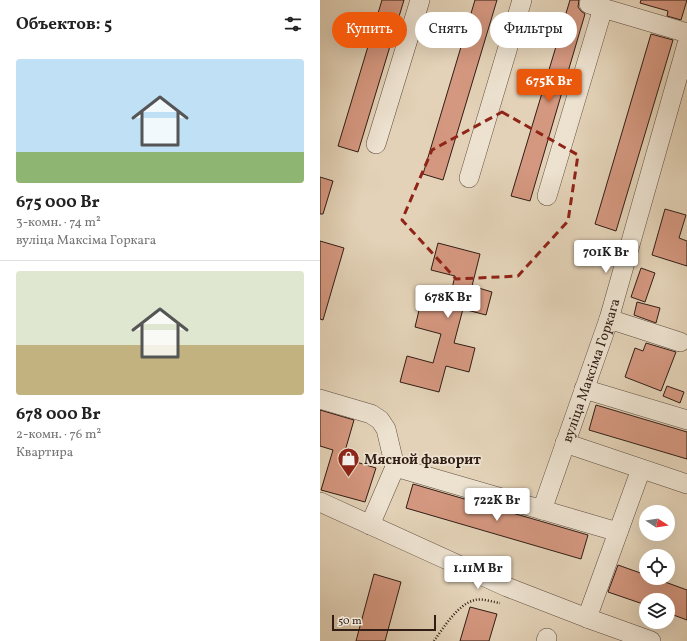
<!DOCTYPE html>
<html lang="ru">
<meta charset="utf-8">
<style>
body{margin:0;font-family:Vollkorn,serif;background:#f6f6f6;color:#222;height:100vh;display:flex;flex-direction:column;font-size:15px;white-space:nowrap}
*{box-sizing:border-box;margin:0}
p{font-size:13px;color:#767676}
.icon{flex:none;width:22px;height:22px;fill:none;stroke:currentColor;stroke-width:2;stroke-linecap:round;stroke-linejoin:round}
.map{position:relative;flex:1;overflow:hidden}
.side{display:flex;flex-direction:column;background:#fff;width:320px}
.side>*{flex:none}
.guide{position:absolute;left:12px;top:12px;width:295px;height:36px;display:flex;gap:8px}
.needle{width:26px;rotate:102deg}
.buttons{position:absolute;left:319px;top:505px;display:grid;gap:8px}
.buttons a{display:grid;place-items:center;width:36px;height:36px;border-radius:50%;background:#fff;box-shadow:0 4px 16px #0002;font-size:20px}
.scale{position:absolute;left:12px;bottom:10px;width:104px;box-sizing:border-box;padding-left:4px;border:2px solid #301d15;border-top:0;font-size:11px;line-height:14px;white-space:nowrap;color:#301d15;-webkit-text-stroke:3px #ede2d0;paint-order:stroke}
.price{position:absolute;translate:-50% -34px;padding:0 9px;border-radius:4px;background:#fff;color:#222;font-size:13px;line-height:26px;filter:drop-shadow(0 1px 2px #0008)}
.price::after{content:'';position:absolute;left:50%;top:24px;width:12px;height:9px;margin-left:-6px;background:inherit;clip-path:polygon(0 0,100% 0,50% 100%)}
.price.active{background:#ea580c;color:#fff}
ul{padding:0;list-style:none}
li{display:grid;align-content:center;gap:8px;height:212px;padding:0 16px}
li+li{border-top:1px solid #e0e0e0}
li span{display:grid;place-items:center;height:124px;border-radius:4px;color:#555}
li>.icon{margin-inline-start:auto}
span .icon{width:72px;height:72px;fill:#fffc;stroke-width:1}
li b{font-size:17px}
h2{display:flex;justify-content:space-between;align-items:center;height:48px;padding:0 16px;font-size:17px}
.chip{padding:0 14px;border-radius:18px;background:#fff;box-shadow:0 4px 16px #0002;font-size:14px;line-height:36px}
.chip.active{background:#ea580c;color:#fff}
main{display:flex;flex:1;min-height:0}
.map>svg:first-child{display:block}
</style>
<main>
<section class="side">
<h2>Объектов: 5<svg class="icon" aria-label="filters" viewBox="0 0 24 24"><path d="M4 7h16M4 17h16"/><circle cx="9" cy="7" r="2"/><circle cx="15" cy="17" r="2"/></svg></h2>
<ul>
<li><span style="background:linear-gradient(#bfe0f5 75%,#8fb573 0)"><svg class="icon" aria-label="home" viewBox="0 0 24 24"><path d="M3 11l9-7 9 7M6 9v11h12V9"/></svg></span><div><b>675 000 Br</b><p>3-комн. · 74 m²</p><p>вуліца Максіма Горкага</p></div></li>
<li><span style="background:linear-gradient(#dfe7d0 60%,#c2b280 0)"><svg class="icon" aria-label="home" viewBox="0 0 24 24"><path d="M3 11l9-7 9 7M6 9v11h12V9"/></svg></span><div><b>678 000 Br</b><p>2-комн. · 76 m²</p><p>Квартира</p></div></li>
</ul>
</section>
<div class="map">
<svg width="367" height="641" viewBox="0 0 367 641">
<rect width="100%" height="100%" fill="#e3d2b7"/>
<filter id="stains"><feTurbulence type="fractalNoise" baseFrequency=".005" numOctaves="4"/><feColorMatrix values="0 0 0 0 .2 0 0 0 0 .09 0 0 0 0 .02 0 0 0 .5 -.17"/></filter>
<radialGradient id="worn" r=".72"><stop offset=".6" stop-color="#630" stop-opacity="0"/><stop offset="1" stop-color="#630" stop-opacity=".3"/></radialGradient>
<g fill="#d4977f" stroke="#301d15">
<polygon points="62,0 84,0 38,152 18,146"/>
<polygon points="155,0 177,0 123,180 103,174"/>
<polygon points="250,0 259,0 258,7 261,11 265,14 210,201 191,196"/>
<polygon points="321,0 367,0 361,20 347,16 348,11 320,3"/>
<polygon points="331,34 353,40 296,231 275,224"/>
<polygon points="0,177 13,181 3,214 0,214"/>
<polygon points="345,209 366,215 359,238 367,241 367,266 332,255"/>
<polygon points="0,241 24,248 3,320 0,319"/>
<polygon points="118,243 160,254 152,286 172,292 166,315 143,309 134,343 155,348 149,372 126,366 119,392 80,382 87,356 113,363 121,334 95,327 101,302 127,309 135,276 111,270"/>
<polygon points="321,268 335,273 325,302 311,297"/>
<polygon points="317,302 340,308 336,323 314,315"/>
<polygon points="326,343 356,352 341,391 305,377 315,348 323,351"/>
<polygon points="347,386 364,392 360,403 343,396"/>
<polygon points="276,405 367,432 367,459 269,430"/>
<polygon points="0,410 34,420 23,458 56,468 45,502 1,490 13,450 0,446"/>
<polygon points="93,484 268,535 261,559 86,508"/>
<polygon points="298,565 326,575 326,578 334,578 367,590 367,620 348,613 348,600 326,600 326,605 288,592"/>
<polygon points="54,574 81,582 65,641 36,641"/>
<polygon points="150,607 177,614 169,641 140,641"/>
</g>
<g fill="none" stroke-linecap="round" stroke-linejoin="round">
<defs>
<g id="minor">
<polyline points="269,4 367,33"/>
<polyline points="56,144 100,0"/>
<polyline points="149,178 202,0"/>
<polyline points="227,196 283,8"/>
<polyline points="289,319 360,342"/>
<polyline points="264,389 367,420"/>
<polyline points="0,399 51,414 60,420 66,429 75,467"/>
<polyline points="245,443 367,484"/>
<polyline points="0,502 187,587 267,618 331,641"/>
<path id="s1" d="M 222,510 L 289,319 L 367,44"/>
<polyline points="50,525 75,467 298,532"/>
<polyline points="267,618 321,469"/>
<polyline points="226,641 227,638"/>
</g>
</defs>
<use href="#minor" stroke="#5d4a3e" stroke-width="20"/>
<path stroke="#301d15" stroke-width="2.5" stroke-dasharray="1 2" stroke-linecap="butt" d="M 114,641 C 124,627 138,604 155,600 C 162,598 172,602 180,603"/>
<use href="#minor" stroke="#ede2d0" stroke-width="19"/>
</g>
<path fill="none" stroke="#8f2418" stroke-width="3" stroke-dasharray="8 5" stroke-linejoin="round" d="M 182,112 L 258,155 L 248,221 L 198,276 L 136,279 L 82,220 L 112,150 Z"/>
<defs>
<symbol id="shop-pin" viewBox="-11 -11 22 30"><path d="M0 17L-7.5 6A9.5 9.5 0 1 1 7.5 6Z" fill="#8f2418" stroke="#ede2d0"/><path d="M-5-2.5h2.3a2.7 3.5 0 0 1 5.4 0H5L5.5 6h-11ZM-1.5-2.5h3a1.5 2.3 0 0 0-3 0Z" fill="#fff"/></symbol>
</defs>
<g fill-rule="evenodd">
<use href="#shop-pin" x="16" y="446" width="25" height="34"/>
</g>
<g text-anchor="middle" stroke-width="3.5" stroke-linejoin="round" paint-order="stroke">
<g font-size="14" fill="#301d15" stroke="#ede2d0">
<text dy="5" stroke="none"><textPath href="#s1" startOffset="148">вуліца Максіма Горкага</textPath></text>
</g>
<g font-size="14" font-weight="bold" fill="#301d15" stroke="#ede2d0" text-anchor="start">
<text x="44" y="464">Мясной фаворит</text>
</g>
</g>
<rect width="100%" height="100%" filter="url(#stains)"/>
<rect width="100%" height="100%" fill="url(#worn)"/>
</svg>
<div class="buttons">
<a><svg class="needle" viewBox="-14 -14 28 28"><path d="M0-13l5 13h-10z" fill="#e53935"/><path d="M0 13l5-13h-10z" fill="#767676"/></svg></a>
<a><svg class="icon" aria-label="locate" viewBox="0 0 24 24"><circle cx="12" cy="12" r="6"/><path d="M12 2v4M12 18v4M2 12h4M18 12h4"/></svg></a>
<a><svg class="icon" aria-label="layers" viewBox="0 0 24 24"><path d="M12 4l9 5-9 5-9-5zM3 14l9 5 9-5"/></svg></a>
</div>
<div class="scale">50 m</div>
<b class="price active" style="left:229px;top:103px">675K Br</b>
<b class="price" style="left:286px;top:274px">701K Br</b>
<b class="price" style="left:128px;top:319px">678K Br</b>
<b class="price" style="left:177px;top:522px">722K Br</b>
<b class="price" style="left:158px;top:590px">1.11M Br</b>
<div class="guide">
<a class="chip active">Купить</a>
<a class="chip">Снять</a>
<a class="chip">Фильтры</a>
</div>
</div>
</main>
